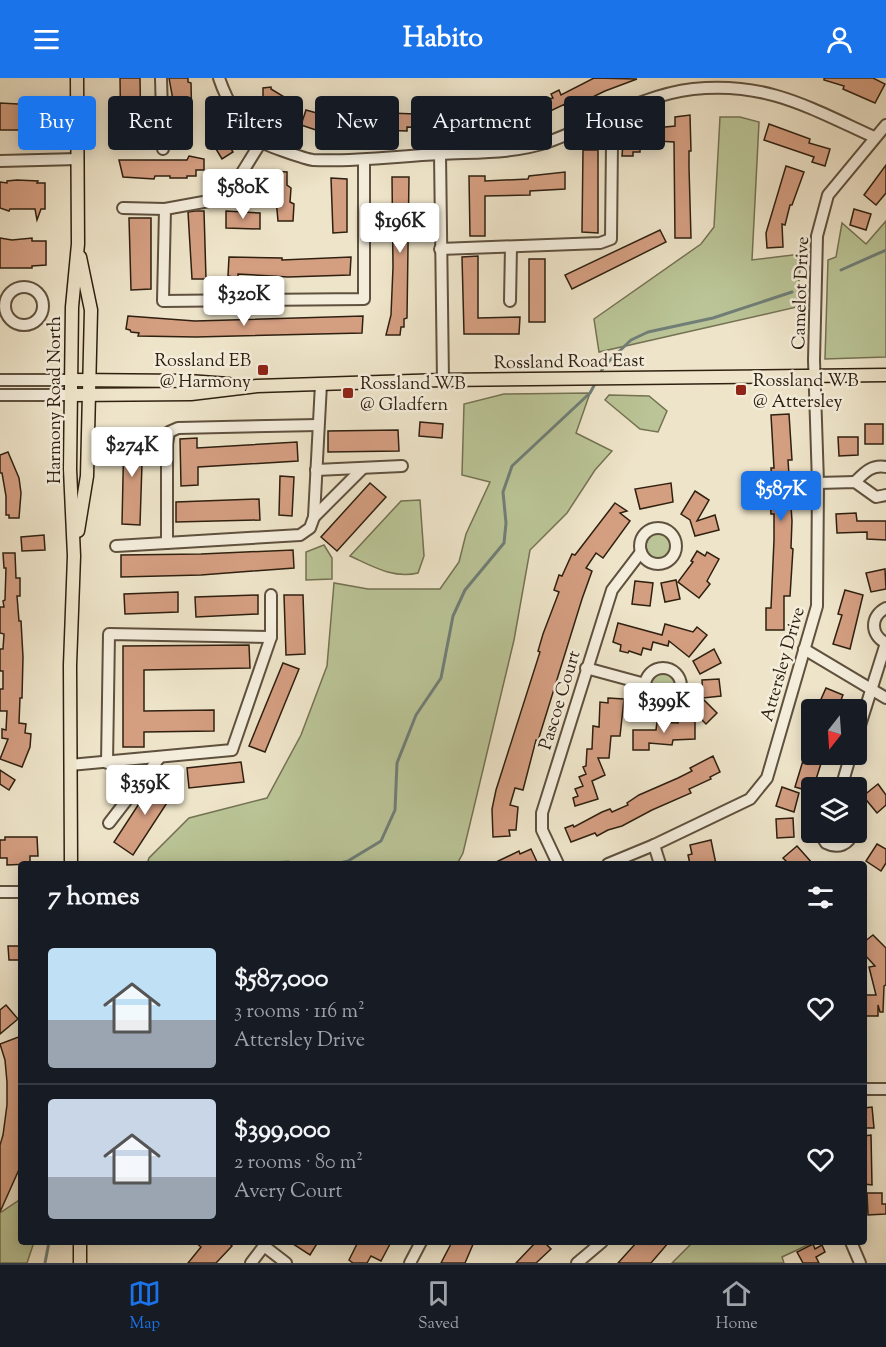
<!DOCTYPE html>
<meta charset="utf-8">
<style>
body{margin:0;font-family:"Sorts Mill Goudy",serif;background:#242831;color:#f1f3f6;height:100vh;display:flex;flex-direction:column;font-size:22px;white-space:nowrap}
*{box-sizing:border-box;margin:0}
p{font-size:20px;color:#9ea1a6}
.icon{flex:none;width:33px;height:33px;fill:none;stroke:currentColor;stroke-width:2;stroke-linecap:round;stroke-linejoin:round}
.map{position:relative;flex:1;overflow:hidden}
.panel{position:absolute;left:18px;top:783px;width:849px;height:384px;display:flex;flex-direction:column;background:#171b24;border-radius:6px;box-shadow:0 3px 15px #0003}
.panel>*{flex:none}
.guide{position:absolute;left:18px;top:18px;width:850px;height:54px;display:flex;gap:12px}
.needle{width:39px;rotate:197deg}
.controls{position:absolute;left:801px;top:621px;display:grid;gap:12px}
.controls a{display:grid;place-items:center;width:66px;height:66px;border-radius:6px;background:#171b24;box-shadow:0 3px 15px #0003;font-size:30px}
.price{position:absolute;translate:-50% -51px;padding:0 14px;border-radius:6px;background:#fff;color:#222;font-size:20px;line-height:39px;filter:drop-shadow(0 2px 3px #0008)}
.price::after{content:'';position:absolute;left:50%;top:36px;width:18px;height:14px;margin-left:-9px;background:inherit;clip-path:polygon(0 0,100% 0,50% 100%)}
.price.current{background:#1a73e8;color:#fff}
ul{padding:0;list-style:none}
li{display:flex;align-items:center;gap:18px;height:150px;padding:0 30px}
li+li{border-top:2px solid #363941}
li span{display:grid;place-items:center;flex:none;width:168px;height:120px;border-radius:6px;color:#555}
li>.icon{margin-inline-start:auto}
span .icon{width:72px;height:72px;fill:#fffc;stroke-width:1}
li b{font-size:26px}
h2{display:flex;justify-content:space-between;align-items:center;height:72px;padding:0 30px;font-size:26px}
.pill{padding:0 21px;border-radius:6px;background:#171b24;box-shadow:0 3px 15px #0003;font-size:21px;line-height:54px}
.pill.current{background:#1a73e8;color:#fff}
header{display:flex;justify-content:space-between;align-items:center;height:78px;padding:0 30px;background:#1a73e8;color:#fff;font-size:27px;font-weight:700}
.dock{display:flex;justify-content:space-around;align-items:center;height:84px;border-top:2px solid #363941;background:#171b24;font-size:16px;color:#9ea1a6}
.dock a{display:grid;justify-items:center;gap:3px}
.dock .current{color:#1a73e8}
.map>svg:first-child{display:block}
</style>
<header><svg class="icon" aria-label="menu" viewBox="0 0 24 24"><path d="M4 6h16M4 12h16M4 18h16"/></svg>Habito<svg class="icon" aria-label="person" viewBox="0 0 24 24"><circle cx="12" cy="8" r="4"/><path d="M4 21q1-7 8-7t8 7"/></svg></header>
<div class="map">
<svg width="886" height="1185" viewBox="0 0 886 1185">
<rect width="100%" height="100%" fill="#eee4c9"/>
<filter id="stains"><feTurbulence type="fractalNoise" baseFrequency=".00333" numOctaves="4"/><feColorMatrix values="0 0 0 0 .2 0 0 0 0 .09 0 0 0 0 .02 0 0 0 .5 -.17"/></filter>
<radialGradient id="worn" r=".72"><stop offset=".6" stop-color="#630" stop-opacity="0"/><stop offset="1" stop-color="#630" stop-opacity=".3"/></radialGradient>
<g fill="#bac496" stroke="#747253" stroke-width="1.5">
<polygon points="720,39 740,39 759,44 752,182 801,176 797,229 599,274 594,241 701,166 714,149"/>
<polygon points="886,143 886,279 825,281 828,182 836,179 842,145 866,166"/>
<polygon points="590,315 576,355 612,373 595,392 567,435 530,472 514,562 463,775 457,786 147,786 149,780 189,740 267,720 301,657 327,588 334,505 368,511 440,511 459,484 466,456 490,404 462,397 464,326 504,316"/>
<polygon points="609,317 649,318 667,333 658,354 640,351 605,322"/>
<path d="M 420,422 L 424,478 L 418,495 C 393,501 372,488 350,478 L 401,423 Z"/>
<circle cx="659" cy="468" r="13"/>
<polygon points="324,467 332,480 332,501 306,502 306,474"/>
<circle cx="663" cy="607" r="13"/>
<polygon points="21,1121 21,1164 34,1164 27,1185 0,1185 0,1135"/>
<polygon points="693,1164 814,1164 782,1179 784,1185 672,1185"/>
</g>
<g fill="none" stroke-linecap="round" stroke-linejoin="round">
<g stroke="#707e77" stroke-width="3">
<polyline points="841,192 886,172"/>
<polyline points="600,296 604,288 631,262 648,254 713,240 792,214"/>
<polyline points="255,786 288,784 295,786"/>
<polyline points="336,786 348,783 381,763 395,732 397,685 416,637 441,600 453,538 465,512 504,465 506,445 503,414 512,388 590,315 596,304"/>
<polyline points="45,1185 49,1164"/>
</g>
</g>
<g fill="#d49e81" stroke="#2f2010" stroke-width="1.5">
<polygon points="120,0 140,0 141,65 136,64 136,67 121,66"/>
<polygon points="169,0 188,0 188,4 191,5 192,50 174,50 175,33"/>
<polygon points="594,0 637,1 605,13 568,31 565,26 546,35 546,37 503,49 473,50 472,48 434,48 434,50 407,49 407,53 380,52 380,54 371,53 371,50 352,49 352,55 334,55 335,39 362,40 362,34 416,36 416,34 453,35 453,29 463,29 463,34 490,32 490,35 553,20 551,16 559,12 561,17"/>
<polygon points="824,0 873,0 885,6 875,25 843,11 844,8 824,2"/>
<polygon points="271,9 271,11 294,25 283,38 271,29 276,21 263,21 263,10"/>
<polygon points="0,25 36,27 37,43 30,43 31,52 0,52"/>
<polygon points="306,32 324,37 319,53 301,47"/>
<polygon points="690,37 691,73 689,73 689,89 691,160 675,160 674,64 657,63 657,67 648,67 648,71 640,71 640,74 633,74 633,78 622,78 624,53 675,48 675,39"/>
<polygon points="769,46 810,61 809,65 830,71 825,88 812,84 814,79 764,62"/>
<polygon points="227,64 233,74 222,81 216,71"/>
<polygon points="583,72 598,72 598,155 582,154"/>
<polygon points="189,78 204,81 204,92 196,92 196,98 187,98 187,100 170,100 170,98 155,98 154,101 123,99 119,82 187,82"/>
<polygon points="886,87 886,115 876,127 864,117"/>
<polygon points="786,88 804,94 792,127 790,127 785,147 782,146 783,169 767,170 766,155"/>
<polygon points="272,93 287,94 287,107 291,110 290,124 294,126 293,143 278,143 275,110 271,110"/>
<polygon points="565,94 565,111 530,113 530,117 485,118 485,158 470,158 469,98 485,98 485,103 528,101 529,98"/>
<polygon points="392,99 409,99 407,240 404,241 404,249 401,249 400,257 386,257 391,237 393,189"/>
<polygon points="331,100 347,101 347,154 333,155"/>
<polygon points="17,102 38,103 37,105 45,105 45,131 41,131 37,142 35,131 10,131 9,133 0,130 0,104 7,105 7,103"/>
<polygon points="854,131 871,136 866,152 850,147"/>
<polygon points="195,133 204,133 206,201 192,201 188,134"/>
<polygon points="226,133 260,135 260,151 226,150"/>
<polygon points="129,140 151,140 151,211 131,212"/>
<polygon points="660,152 666,164 572,211 565,197"/>
<polygon points="0,160 12,162 32,160 32,163 46,163 46,187 32,188 32,190 0,190"/>
<polygon points="478,178 478,240 520,239 519,256 464,256 462,179"/>
<polygon points="229,179 282,180 282,182 351,179 350,197 288,199 238,196 238,200 228,198"/>
<rect x="529" y="181" width="16" height="63"/>
<polygon points="128,238 195,243 363,238 362,255 196,259 138,258 139,255 131,254 130,252 126,251"/>
<polygon points="789,336 792,382 788,382 792,443 791,470 793,471 790,518 784,518 784,552 766,552 766,530 771,530 774,462 774,436 771,436 770,417 773,417 771,390 774,390 771,337"/>
<polygon points="420,344 443,346 442,360 419,358"/>
<rect x="865" y="346" width="18" height="20"/>
<polygon points="398,352 399,373 328,374 328,353"/>
<polygon points="124,354 143,355 140,447 122,446"/>
<polygon points="838,359 858,359 858,377 839,378"/>
<polygon points="197,360 197,370 297,364 298,383 198,389 198,407 181,408 180,361"/>
<polygon points="8,374 19,400 21,415 19,440 9,440 9,437 6,437 6,418 2,395 0,395 0,377"/>
<polygon points="280,398 294,399 292,438 279,437"/>
<polygon points="370,405 386,419 337,473 321,459"/>
<polygon points="671,405 673,424 640,431 635,411"/>
<polygon points="695,413 709,422 697,443 715,437 719,452 695,458 690,442 681,436"/>
<polygon points="259,421 260,442 176,444 176,424"/>
<polygon points="615,425 627,433 620,435 630,443 603,480 596,475 586,490 592,493 582,521 541,653 538,663 536,662 523,712 515,710 510,727 518,729 516,752 509,752 510,758 493,759 492,731 496,712 540,574 538,573 543,556 559,514 554,512 559,497 562,498 572,476 575,477"/>
<polygon points="856,435 857,443 886,443 886,462 867,461 867,454 837,455 836,436"/>
<polygon points="44,457 45,472 22,473 21,459"/>
<polygon points="293,472 294,490 201,497 121,499 121,477 201,476"/>
<polygon points="697,473 705,478 707,474 719,481 707,503 710,506 699,520 678,504 693,484 691,483"/>
<polygon points="3,475 15,475 16,500 20,500 20,518 17,518 19,543 21,543 23,579 22,620 20,620 19,645 26,646 25,655 31,656 30,669 22,689 0,681 8,661 2,660 2,651 6,652 7,633 0,633 0,611 3,611 3,593 0,593 0,571 3,571 4,556 0,555 0,529 4,529 3,523 5,522 6,490 4,490"/>
<polygon points="885,491 886,511 871,514 866,495"/>
<polygon points="676,502 680,521 665,524 661,505"/>
<polygon points="635,503 653,505 650,528 632,526"/>
<polygon points="845,512 863,517 850,571 833,566 842,537 838,536"/>
<polygon points="178,514 178,534 125,536 124,516"/>
<polygon points="258,517 258,536 196,539 195,519"/>
<polygon points="284,517 303,517 305,576 286,577"/>
<polygon points="618,545 662,557 665,546 693,554 697,549 707,557 689,579 669,563 668,568 653,564 651,572 643,570 641,577 629,573 628,575 620,573 621,567 613,564"/>
<polygon points="249,567 250,590 144,592 144,633 214,632 214,653 144,654 144,669 123,669 123,568"/>
<polygon points="714,571 721,585 700,596 693,583"/>
<polygon points="283,585 299,591 265,674 249,668"/>
<polygon points="719,601 721,618 703,620 702,602"/>
<polygon points="826,610 843,617 837,632 826,632 818,628"/>
<polygon points="608,620 624,621 620,658 611,658 609,680 598,680 605,697 592,703 598,721 575,728 573,720 578,718 575,711 583,708 579,699 586,696 583,689 586,688 587,671 592,671 593,648 599,649 600,624 608,625"/>
<polygon points="703,621 717,635 706,646 692,632"/>
<polygon points="678,641 695,641 695,661 673,662 672,667 649,665 649,672 633,672 633,652 656,652 657,644 678,645"/>
<polygon points="805,676 824,676 812,714 795,709"/>
<polygon points="713,678 720,694 710,699 711,701 689,711 691,715 652,732 622,748 608,752 597,758 595,755 571,764 565,750 573,747 574,749 602,734 610,731 612,734 628,727 627,725 639,717 678,700 692,693 690,690"/>
<polygon points="241,684 244,704 189,710 187,690"/>
<polygon points="0,692 15,702 9,712 0,706"/>
<polygon points="157,698 176,711 133,777 114,764"/>
<polygon points="878,706 886,717 886,727 877,735 863,718"/>
<polygon points="782,709 799,715 794,734 776,728"/>
<polygon points="793,740 794,759 777,760 776,741"/>
<polygon points="5,759 37,759 38,778 30,778 30,786 7,787 7,780 0,780 0,762 5,762"/>
<polygon points="711,762 716,786 690,786 688,777 692,776 690,767"/>
<polygon points="877,766 886,771 886,785 881,793 866,783"/>
<polygon points="797,768 813,786 789,786 783,780"/>
<polygon points="531,771 538,786 492,786 519,773 520,776"/>
<polygon points="873,857 886,870 886,907 884,908 883,934 880,934 878,927 878,938 864,938 866,917 876,917 869,889 875,888 864,876 864,864"/>
<polygon points="8,868 21,868 21,882 9,882"/>
<polygon points="6,927 18,941 0,956 0,932"/>
<polygon points="21,958 21,1087 0,1134 0,1067 3,1057 7,1027 7,1004 5,982 0,966"/>
<polygon points="872,1029 874,1050 864,1050 864,1030"/>
<polygon points="871,1057 872,1107 864,1106 864,1058"/>
<polygon points="867,1115 882,1115 882,1126 886,1126 886,1136 868,1137"/>
<polygon points="195,1164 228,1164 232,1168 216,1185 188,1185 201,1169"/>
<polygon points="290,1164 318,1164 310,1177"/>
<polygon points="358,1164 384,1164 390,1166 381,1183 371,1178 367,1185 353,1185 349,1182"/>
<polygon points="452,1164 474,1164 465,1185 441,1185"/>
<polygon points="536,1164 544,1164 551,1171 536,1185 516,1185"/>
<polygon points="637,1164 669,1164 651,1185 618,1185"/>
<polygon points="813,1166 815,1171 822,1167 825,1174 816,1179 819,1185 803,1185 797,1174"/>
</g>
<g fill="none" stroke-linecap="round" stroke-linejoin="round">
<defs>
<g id="minor">
<polyline points="161,0 163,71"/>
<path d="M 219,0 C 226,21 242,51 261,64 C 268,68 305,81 313,82 C 355,84 397,78 440,76 C 476,74 513,76 548,64 C 596,47 641,17 693,11 C 766,3 810,30 874,59"/>
<polyline points="261,64 240,98 209,123 165,131 163,223 364,221 364,82"/>
<polyline points="440,76 443,302"/>
<polyline points="0,83 78,81"/>
<polyline points="123,130 165,131"/>
<polyline points="440,171 600,165 611,161 612,65 605,40"/>
<circle cx="24" cy="228" r="19"/>
<polyline points="510,223 511,169"/>
<polyline points="0,302 71,302"/>
<polyline points="0,317 71,317"/>
<polyline points="316,392 402,388"/>
<path d="M 855,404 C 864,395 872,386 886,389"/>
<polyline points="818,405 855,404 876,419 886,417"/>
<polyline points="314,439 363,390"/>
<circle cx="658" cy="468" r="18"/>
<polyline points="167,465 167,366 169,354 178,350 318,347"/>
<polyline points="116,468 300,457 310,450 314,439 321,306"/>
<path d="M 886,530 C 870,538 870,557 886,565"/>
<polyline points="804,571 886,620"/>
<circle cx="663" cy="608" r="18"/>
<polyline points="586,590 645,606"/>
<polyline points="856,660 886,565"/>
<polyline points="107,685 109,556 271,559"/>
<polyline points="70,687 232,672 271,559 271,517"/>
<polyline points="841,710 851,676"/>
<polyline points="109,745 160,679"/>
<path d="M 819,754 L 826,765 C 838,771 849,767 853,754"/>
<polyline points="654,767 660,786"/>
<polyline points="558,786 542,752 542,735 612,512 641,474"/>
<polyline points="608,786 654,767 750,721 767,700 817,528 818,405 814,282 817,158 828,117 886,47"/>
<polyline points="0,814 21,814"/>
<polyline points="864,1011 886,1011"/>
<polyline points="851,1164 860,1185"/>
<polyline points="264,1168 286,1185"/>
<polyline points="251,1185 267,1164"/>
<polyline points="410,1185 421,1164"/>
<polyline points="577,1185 602,1164"/>
</g>
<g id="major">
<polyline points="71,302 188,303 229,306"/>
<polyline points="71,317 191,316 257,308 443,302 886,297"/>
<polyline points="78,453 87,398 91,232 80,179"/>
<polyline points="71,786 70,587 74,478 70,391 72,229 78,166 77,0"/>
<polyline points="80,1164 80,1185"/>
</g>
</defs>
<use href="#minor" stroke="#5f513e" stroke-width="14"/>
<use href="#major" stroke="#2f2010" stroke-width="15"/>
<use href="#minor" stroke="#f4eddc" stroke-width="10"/>
<use href="#major" stroke="#eee4c9" stroke-width="12"/>
</g>
<g fill="#8f2418" stroke="#f4eddc" stroke-width="2">
<rect x="257" y="286" width="12" height="12" rx="3"/>
<rect x="735" y="306" width="12" height="12" rx="3"/>
<rect x="342" y="309" width="12" height="12" rx="3"/>
</g>
<g text-anchor="middle" stroke-width="5" stroke-linejoin="round" paint-order="stroke">
<g font-size="18" fill="#2f2010" stroke="#f4eddc">
<text transform="translate(800 215) rotate(-88)" y="6">Camelot Drive</text>
<text transform="translate(569 283) rotate(-1)" y="6">Rossland Road East</text>
<text transform="translate(54 322) rotate(-90)" y="6">Harmony Road North</text>
<text transform="translate(782 586) rotate(-74)" y="6">Attersley Drive</text>
<text transform="translate(559 622) rotate(-73)" y="6">Pascoe Court</text>
</g>
<g font-size="18" fill="#2f2010" stroke="#f4eddc" text-anchor="start">
<text x="251" y="288" text-anchor="end">Rossland EB<tspan x="251" dy="21">@ Harmony</tspan></text>
<text x="753" y="308">Rossland WB<tspan x="753" dy="21">@ Attersley</tspan></text>
<text x="360" y="311">Rossland WB<tspan x="360" dy="21">@ Gladfern</tspan></text>
</g>
</g>
<rect width="100%" height="100%" filter="url(#stains)"/>
<rect width="100%" height="100%" fill="url(#worn)"/>
</svg>
<div class="controls">
<a><svg class="needle" viewBox="-14 -14 28 28"><path d="M0-13l5 13h-10z" fill="#e53935"/><path d="M0 13l5-13h-10z" fill="#9ea1a6"/></svg></a>
<a><svg class="icon" aria-label="layers" viewBox="0 0 24 24"><path d="M12 4l9 5-9 5-9-5zM3 14l9 5 9-5"/></svg></a>
</div>
<b class="price" style="left:243px;top:142px">$580K</b>
<b class="price" style="left:400px;top:176px">$196K</b>
<b class="price" style="left:244px;top:249px">$320K</b>
<b class="price" style="left:132px;top:400px">$274K</b>
<b class="price current" style="left:781px;top:444px">$587K</b>
<b class="price" style="left:664px;top:656px">$399K</b>
<b class="price" style="left:145px;top:738px">$359K</b>
<div class="guide">
<a class="pill current">Buy</a>
<a class="pill">Rent</a>
<a class="pill">Filters</a>
<a class="pill">New</a>
<a class="pill">Apartment</a>
<a class="pill">House</a>
</div>
<section class="panel">
<h2>7 homes<svg class="icon" aria-label="filters" viewBox="0 0 24 24"><path d="M4 7h16M4 17h16"/><circle cx="9" cy="7" r="2"/><circle cx="15" cy="17" r="2"/></svg></h2>
<ul>
<li><span style="background:linear-gradient(#bfe0f5 60%,#9aa5b1 0)"><svg class="icon" aria-label="home" viewBox="0 0 24 24"><path d="M3 11l9-7 9 7M6 9v11h12V9"/></svg></span><div><b>$587,000</b><p>3 rooms · 116 m²</p><p>Attersley Drive</p></div><svg class="icon" aria-label="heart" viewBox="0 0 24 24"><path d="M12 20l-8-8c-3-5 5-10 8-4 3-6 11-1 8 4z"/></svg></li>
<li><span style="background:linear-gradient(#c9d6e8 65%,#9aa5b1 0)"><svg class="icon" aria-label="home" viewBox="0 0 24 24"><path d="M3 11l9-7 9 7M6 9v11h12V9"/></svg></span><div><b>$399,000</b><p>2 rooms · 80 m²</p><p>Avery Court</p></div><svg class="icon" aria-label="heart" viewBox="0 0 24 24"><path d="M12 20l-8-8c-3-5 5-10 8-4 3-6 11-1 8 4z"/></svg></li>
</ul>
</section>
</div>
<nav class="dock">
<a class="current"><svg class="icon" aria-label="map" viewBox="0 0 24 24"><path d="M3 6l6-2 6 2 6-2v14l-6 2-6-2-6 2zM9 4v14M15 6v14"/></svg>Map</a>
<a><svg class="icon" aria-label="saved" viewBox="0 0 24 24"><path d="M7 4h10v16l-5-4-5 4z"/></svg>Saved</a>
<a><svg class="icon" aria-label="home" viewBox="0 0 24 24"><path d="M3 11l9-7 9 7M6 9v11h12V9"/></svg>Home</a>
</nav>
